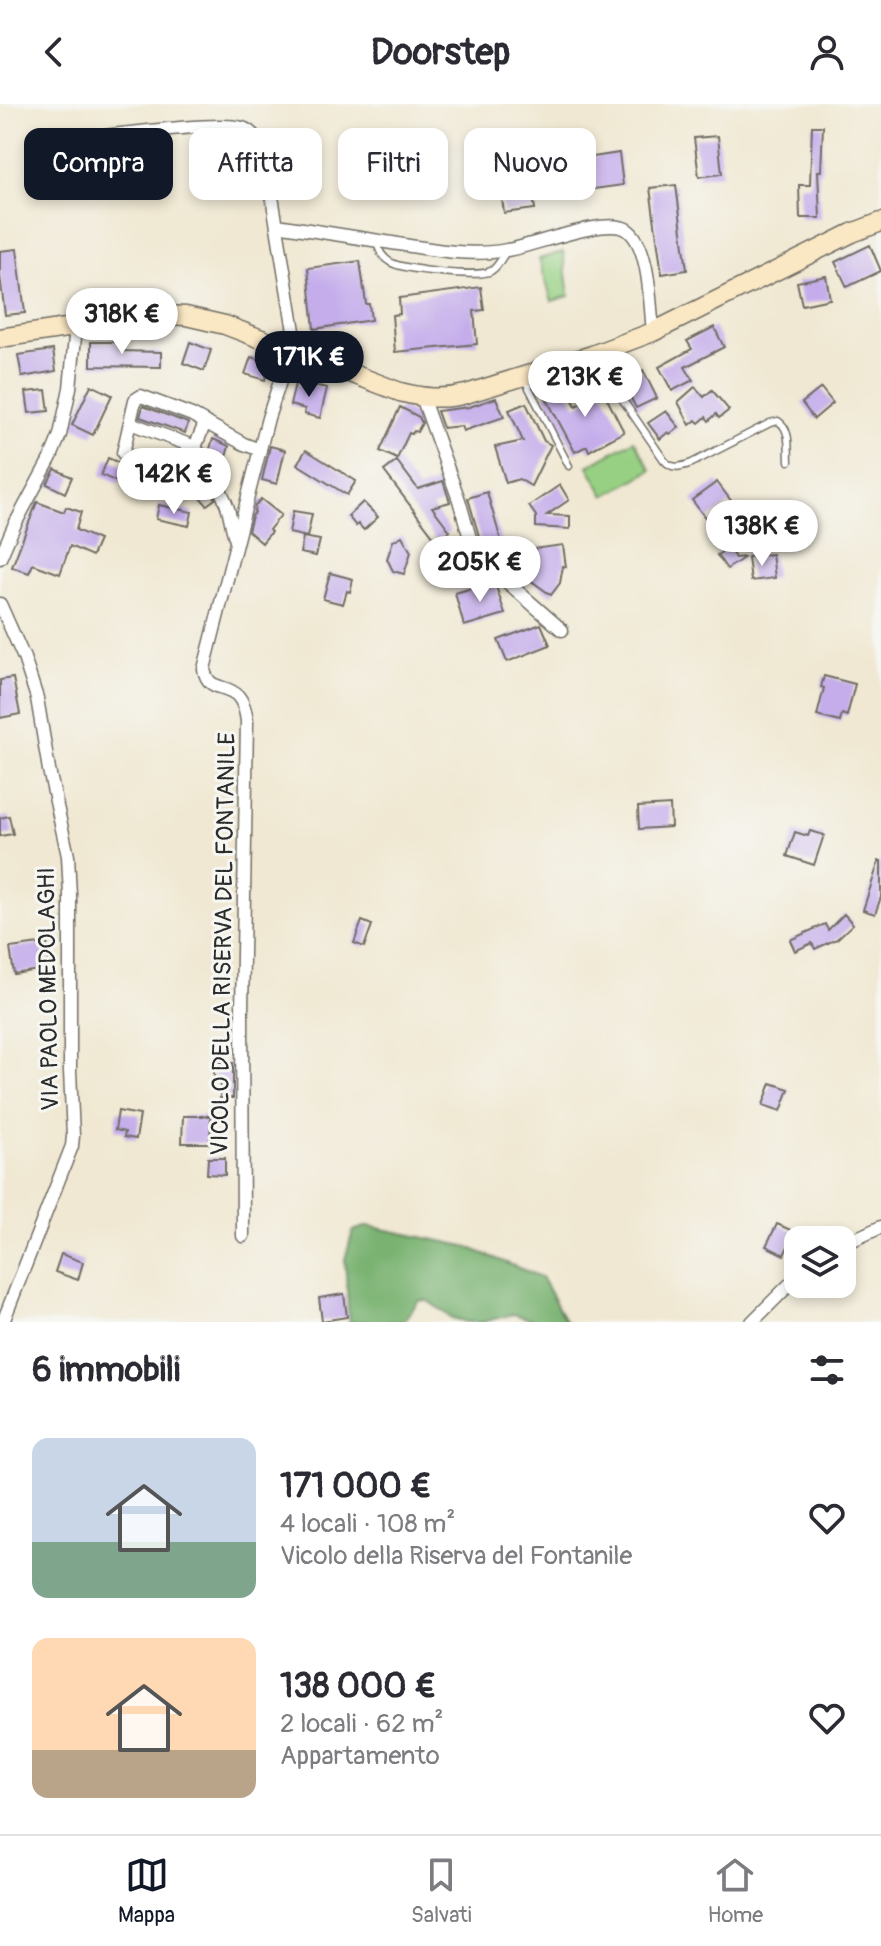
<!DOCTYPE html>
<html lang="it">
<meta charset="utf-8">
<style>
body{margin:0;font-family:Pangolin,sans-serif;background:#f2f2f3;color:#2b2b33;height:100vh;display:flex;flex-direction:column;font-size:30px;white-space:nowrap}
*{box-sizing:border-box;margin:0}
p{font-size:26px;color:#7c7c81}
.icon{flex:none;width:44px;height:44px;fill:none;stroke:currentColor;stroke-width:2;stroke-linecap:round;stroke-linejoin:round}
.map{position:relative;height:1218px;overflow:hidden}
.sheet{display:flex;flex-direction:column;background:#fff;flex:1}
.sheet>*{flex:none}
.top-card{position:absolute;left:24px;top:24px;width:834px;height:72px;display:flex;gap:16px}
.fabs{position:absolute;left:784px;top:1122px;display:grid;gap:16px}
.fabs a{display:grid;place-items:center;width:72px;height:72px;border-radius:16px;background:#fff;box-shadow:0 4px 12px #0003;font-size:40px}
.price{position:absolute;translate:-50% -68px;padding:0 18px;border-radius:28px;background:#fff;color:#222;font-size:26px;line-height:52px;filter:drop-shadow(0 2px 4px #0008)}
.price::after{content:'';position:absolute;left:50%;top:48px;width:24px;height:18px;margin-left:-12px;background:inherit;clip-path:polygon(0 0,100% 0,50% 100%)}
.price.active{background:#111827;color:#fff}
ul{padding:0;list-style:none}
li{display:flex;align-items:center;gap:24px;height:200px;padding:0 32px}
li span{display:grid;place-items:center;flex:none;width:224px;height:160px;border-radius:16px;color:#555}
li>.icon{margin-inline-start:auto}
span .icon{width:96px;height:96px;fill:#fffc;stroke-width:1}
li b{font-size:34px}
h2{display:flex;justify-content:space-between;align-items:center;height:96px;padding:0 32px;font-size:34px}
.chip{padding:0 28px;border-radius:16px;background:#fff;box-shadow:0 4px 12px #0003;font-size:28px;line-height:72px}
.chip.active{background:#111827;color:#fff}
header{display:flex;justify-content:space-between;align-items:center;height:104px;padding:0 32px;background:#fff;font-size:36px;font-weight:700}
.menu{display:flex;justify-content:space-around;align-items:center;height:112px;border-top:2px solid #e1e1e2;background:#fff;font-size:22px;color:#7c7c81}
.menu a{display:grid;justify-items:center;gap:4px}
.menu .active{color:#111827}
.map>svg:first-child{display:block}
</style>
<header><svg class="icon" aria-label="back" viewBox="0 0 24 24"><path d="M15 5l-7 7 7 7"/></svg>Doorstep<svg class="icon" aria-label="person" viewBox="0 0 24 24"><circle cx="12" cy="8" r="4"/><path d="M4 21q1-7 8-7t8 7"/></svg></header>
<div class="map">
<svg width="881" height="1218" viewBox="0 0 881 1218">
<rect width="100%" height="100%" fill="#f6f6f2"/>
<filter id="ink" filterUnits="userSpaceOnUse"><feTurbulence type="fractalNoise" baseFrequency=".0125" numOctaves="2"/><feDisplacementMap in="SourceGraphic" scale="16" xChannelSelector="R" yChannelSelector="G"/><feConvolveMatrix kernelMatrix="1 2 1 2 8 2 1 2 1" color-interpolation-filters="sRGB"/></filter>
<filter id="wash" filterUnits="userSpaceOnUse"><feTurbulence type="fractalNoise" baseFrequency=".006" numOctaves="4" result="noise"/><feDisplacementMap in="SourceGraphic" scale="32" xChannelSelector="R" yChannelSelector="G"/><feGaussianBlur stdDeviation="1.8" result="paint"/><feColorMatrix in="noise" values="0 0 0 0 0 0 0 0 0 0 0 0 0 0 0 0 0 1.4 0 .05"/><feComposite in="paint" operator="in"/></filter>
<g filter="url(#wash)">
<rect width="100%" height="100%" fill="#f0e8d2"/>
<g fill="#97d083" stroke="#617e57" stroke-width="2">
<polygon points="563,148 569,192 552,197 539,155"/>
<polygon points="634,336 651,366 605,392 588,362"/>
</g>
<polygon fill="#79b271" stroke="#526e4e" stroke-width="2" points="368,1122 465,1142 541,1173 566,1218 539,1218 513,1210 483,1218 468,1218 452,1214 428,1197 419,1196 403,1218 349,1218 345,1155 353,1127"/>
<g id="blocks">
<g fill="#c5adeb">
<polygon points="812,22 823,22 821,67 818,67 820,114 800,114 799,81 810,81"/>
<polygon points="718,32 722,70 699,73 694,34"/>
<polygon points="619,49 623,81 565,89 561,58"/>
<polygon points="527,54 535,105 504,109 497,58"/>
<polygon points="676,81 687,166 662,170 650,84"/>
<polygon points="870,141 881,167 847,183 835,158"/>
<polygon points="17,145 25,209 5,211 0,172 0,147"/>
<polygon points="360,157 366,200 369,200 371,216 314,225 308,164"/>
<polygon points="826,172 830,195 802,201 797,178"/>
<polygon points="481,183 484,206 474,207 477,240 395,248 392,211 400,210 399,194"/>
<polygon points="714,223 724,243 685,263 693,276 672,287 659,263 692,245 687,237"/>
<polygon points="91,238 122,238 121,247 161,248 161,263 91,262"/>
<polygon points="190,238 211,246 204,267 183,259"/>
<polygon points="53,246 56,267 22,273 18,251"/>
<polygon points="251,253 270,259 265,276 245,270"/>
<polygon points="643,266 657,294 636,304 622,277"/>
<polygon points="295,280 307,283 308,280 327,284 320,314 304,310 305,305 290,301"/>
<polygon points="91,281 112,291 93,331 72,321"/>
<polygon points="565,281 576,302 603,287 624,328 589,347 587,342 575,348 545,292"/>
<polygon points="695,283 704,293 712,286 729,306 719,314 716,310 709,317 706,313 699,319 696,316 690,321 678,298"/>
<polygon points="821,284 833,299 814,315 802,299"/>
<polygon points="46,286 49,307 29,309 26,288"/>
<polygon points="496,294 504,313 463,327 461,322 443,324 437,307 469,303"/>
<polygon points="526,299 544,337 551,341 531,382 519,375 506,379 495,343 523,337 509,306"/>
<polygon points="143,302 188,319 185,329 140,313"/>
<polygon points="400,303 419,313 422,319 417,328 414,327 412,330 409,329 397,355 380,347"/>
<polygon points="666,307 679,323 670,330 668,328 660,335 648,319"/>
<polygon points="213,335 229,342 226,353 209,348"/>
<polygon points="270,342 285,346 277,380 262,376"/>
<polygon points="306,346 356,377 347,391 297,360"/>
<polygon points="108,354 126,362 119,379 101,371"/>
<polygon points="397,357 418,385 443,377 450,398 432,403 450,427 437,437 384,367"/>
<polygon points="55,365 72,373 65,389 47,380"/>
<polygon points="182,365 179,368 190,371 200,377 211,387 215,395 207,401 196,389 175,381 163,382 164,379 147,389 140,378 156,371"/>
<polygon points="717,378 732,398 707,416 692,396"/>
<polygon points="560,381 569,396 547,411 570,412 570,425 536,423 536,412 529,402"/>
<polygon points="487,388 504,447 485,453 468,394"/>
<polygon points="261,395 281,411 269,426 271,428 262,439 248,427 252,412 255,408 254,407 255,402"/>
<polygon points="37,398 64,408 66,403 81,408 76,426 99,436 92,452 70,442 60,470 33,460 29,469 12,463"/>
<polygon points="363,398 378,413 364,426 358,420 356,422 348,412"/>
<polygon points="159,401 192,408 189,422 156,415"/>
<polygon points="293,407 312,410 307,433 289,429"/>
<polygon points="402,432 411,448 404,470 393,467 387,455 393,437"/>
<polygon points="303,433 320,436 316,452 300,449"/>
<polygon points="563,441 566,463 563,462 560,479 551,491 519,468 525,459 524,446"/>
<polygon points="729,444 735,454 745,453 727,465 717,451"/>
<polygon points="772,450 775,474 751,477 748,453"/>
<polygon points="330,469 353,475 350,488 347,487 343,500 323,495"/>
<polygon points="495,479 505,510 464,522 455,489 487,480"/>
<polygon points="541,520 550,541 507,558 498,536"/>
<polygon points="824,572 855,580 847,612 842,610 840,618 817,612 824,584 821,583"/>
<polygon points="13,574 20,610 0,614 0,576"/>
<polygon points="670,701 671,723 639,725 638,703"/>
<polygon points="9,712 13,730 0,732 0,714"/>
<polygon points="810,727 824,731 814,761 787,752 795,728 808,732"/>
<polygon points="879,757 881,757 881,793 875,810 863,806"/>
<polygon points="844,810 853,820 837,835 815,845 812,839 795,847 790,836 825,820 828,826"/>
<polygon points="362,817 372,821 364,843 354,839"/>
<polygon points="47,839 50,864 14,870 10,844"/>
<polygon points="214,959 233,959 233,994 220,994 221,973 214,973"/>
<polygon points="771,979 789,985 781,1007 763,1001"/>
<polygon points="118,1007 140,1011 136,1035 124,1033 125,1028 115,1026"/>
<polygon points="183,1012 211,1012 210,1039 182,1039"/>
<polygon points="208,1054 225,1054 225,1071 207,1070"/>
<polygon points="777,1120 795,1128 784,1151 766,1142"/>
<polygon points="61,1150 83,1158 78,1176 55,1168"/>
<polygon points="344,1190 347,1213 322,1217 319,1194"/>
</g>
</g>
</g>
<g filter="url(#ink)">
<use href="#blocks" fill-opacity="0" stroke="#706d65" stroke-width="2"/>
<g fill="none" stroke-linecap="round" stroke-linejoin="round">
<defs>
<g id="service">
<path d="M 377,137 C 378,146 382,153 390,158 C 403,166 478,174 491,167 C 499,162 502,153 507,146"/>
<path d="M 594,254 L 664,356 C 672,366 681,363 692,359 L 770,319 L 778,317 C 791,325 788,343 789,357"/>
<polyline points="525,276 569,362"/>
</g>
<g id="minor">
<path d="M 71,36 C 101,33 226,15 245,25 C 257,31 262,44 266,56 L 294,227 L 292,241 L 268,314 L 204,565 C 208,588 225,579 238,592 C 244,599 246,609 247,617 L 242,909 L 243,1132"/>
<path d="M 277,121 C 315,127 353,133 392,139 C 428,145 470,153 507,146 C 533,142 605,113 626,125 C 650,139 650,202 653,228"/>
<polyline points="422,293 459,396 480,469 484,471 493,470 499,471 562,526"/>
<polyline points="130,319 195,343"/>
<path d="M 205,319 L 195,343 C 207,361 218,378 226,399 C 231,411 231,424 236,436"/>
<polyline points="123,349 135,296 141,292 192,311 244,340 260,346"/>
<polyline points="0,454 14,422 51,353 60,331 70,284 76,223"/>
<polyline points="0,500 24,554 37,594 49,666 68,752 70,791 70,967 73,1032 72,1042 3,1218"/>
<polyline points="842,1141 881,1123"/>
<polyline points="752,1218 798,1172"/>
</g>
<path id="secondary" d="M 0,234 L 139,213 L 166,211 L 186,212 L 225,221 L 400,288 C 423,294 443,296 466,290 L 592,251 L 653,228 L 852,129 L 881,118"/>
</defs>
<use href="#service" stroke="#706d65" stroke-width="9"/>
<use href="#minor" stroke="#706d65" stroke-width="15"/>
<use href="#secondary" stroke="#706d65" stroke-width="21"/>
<use href="#service" stroke="#fff" stroke-width="6"/>
<use href="#minor" stroke="#fff" stroke-width="12"/>
<use href="#secondary" stroke="#fae7c3" stroke-width="18"/>
</g>
</g>
<g text-anchor="middle" stroke-width="6" stroke-linejoin="round" paint-order="stroke">
<g font-size="24" fill="#2b2b2b" stroke="#f6f6f2">
<text transform="translate(223 840) rotate(-89)" y="8">VICOLO DELLA RISERVA DEL FONTANILE</text>
<text transform="translate(48 885) rotate(-91)" y="8">VIA PAOLO MEDOLAGHI</text>
</g>
</g>
</svg>
<div class="fabs">
<a><svg class="icon" aria-label="layers" viewBox="0 0 24 24"><path d="M12 4l9 5-9 5-9-5zM3 14l9 5 9-5"/></svg></a>
</div>
<b class="price" style="left:122px;top:252px">318K €</b>
<b class="price active" style="left:309px;top:295px">171K €</b>
<b class="price" style="left:585px;top:315px">213K €</b>
<b class="price" style="left:174px;top:412px">142K €</b>
<b class="price" style="left:762px;top:464px">138K €</b>
<b class="price" style="left:480px;top:500px">205K €</b>
<div class="top-card">
<a class="chip active">Compra</a>
<a class="chip">Affitta</a>
<a class="chip">Filtri</a>
<a class="chip">Nuovo</a>
</div>
</div>
<section class="sheet">
<h2>6 immobili<svg class="icon" aria-label="filters" viewBox="0 0 24 24"><path d="M4 7h16M4 17h16"/><circle cx="9" cy="7" r="2"/><circle cx="15" cy="17" r="2"/></svg></h2>
<ul>
<li><span style="background:linear-gradient(#c9d6e8 65%,#7fa58c 0)"><svg class="icon" aria-label="home" viewBox="0 0 24 24"><path d="M3 11l9-7 9 7M6 9v11h12V9"/></svg></span><div><b>171 000 €</b><p>4 locali · 108 m²</p><p>Vicolo della Riserva del Fontanile</p></div><svg class="icon" aria-label="heart" viewBox="0 0 24 24"><path d="M12 20l-8-8c-3-5 5-10 8-4 3-6 11-1 8 4z"/></svg></li>
<li><span style="background:linear-gradient(#ffd9b3 70%,#b9a48a 0)"><svg class="icon" aria-label="home" viewBox="0 0 24 24"><path d="M3 11l9-7 9 7M6 9v11h12V9"/></svg></span><div><b>138 000 €</b><p>2 locali · 62 m²</p><p>Appartamento</p></div><svg class="icon" aria-label="heart" viewBox="0 0 24 24"><path d="M12 20l-8-8c-3-5 5-10 8-4 3-6 11-1 8 4z"/></svg></li>
</ul>
</section>
<nav class="menu">
<a class="active"><svg class="icon" aria-label="map" viewBox="0 0 24 24"><path d="M3 6l6-2 6 2 6-2v14l-6 2-6-2-6 2zM9 4v14M15 6v14"/></svg>Mappa</a>
<a><svg class="icon" aria-label="saved" viewBox="0 0 24 24"><path d="M7 4h10v16l-5-4-5 4z"/></svg>Salvati</a>
<a><svg class="icon" aria-label="home" viewBox="0 0 24 24"><path d="M3 11l9-7 9 7M6 9v11h12V9"/></svg>Home</a>
</nav>
